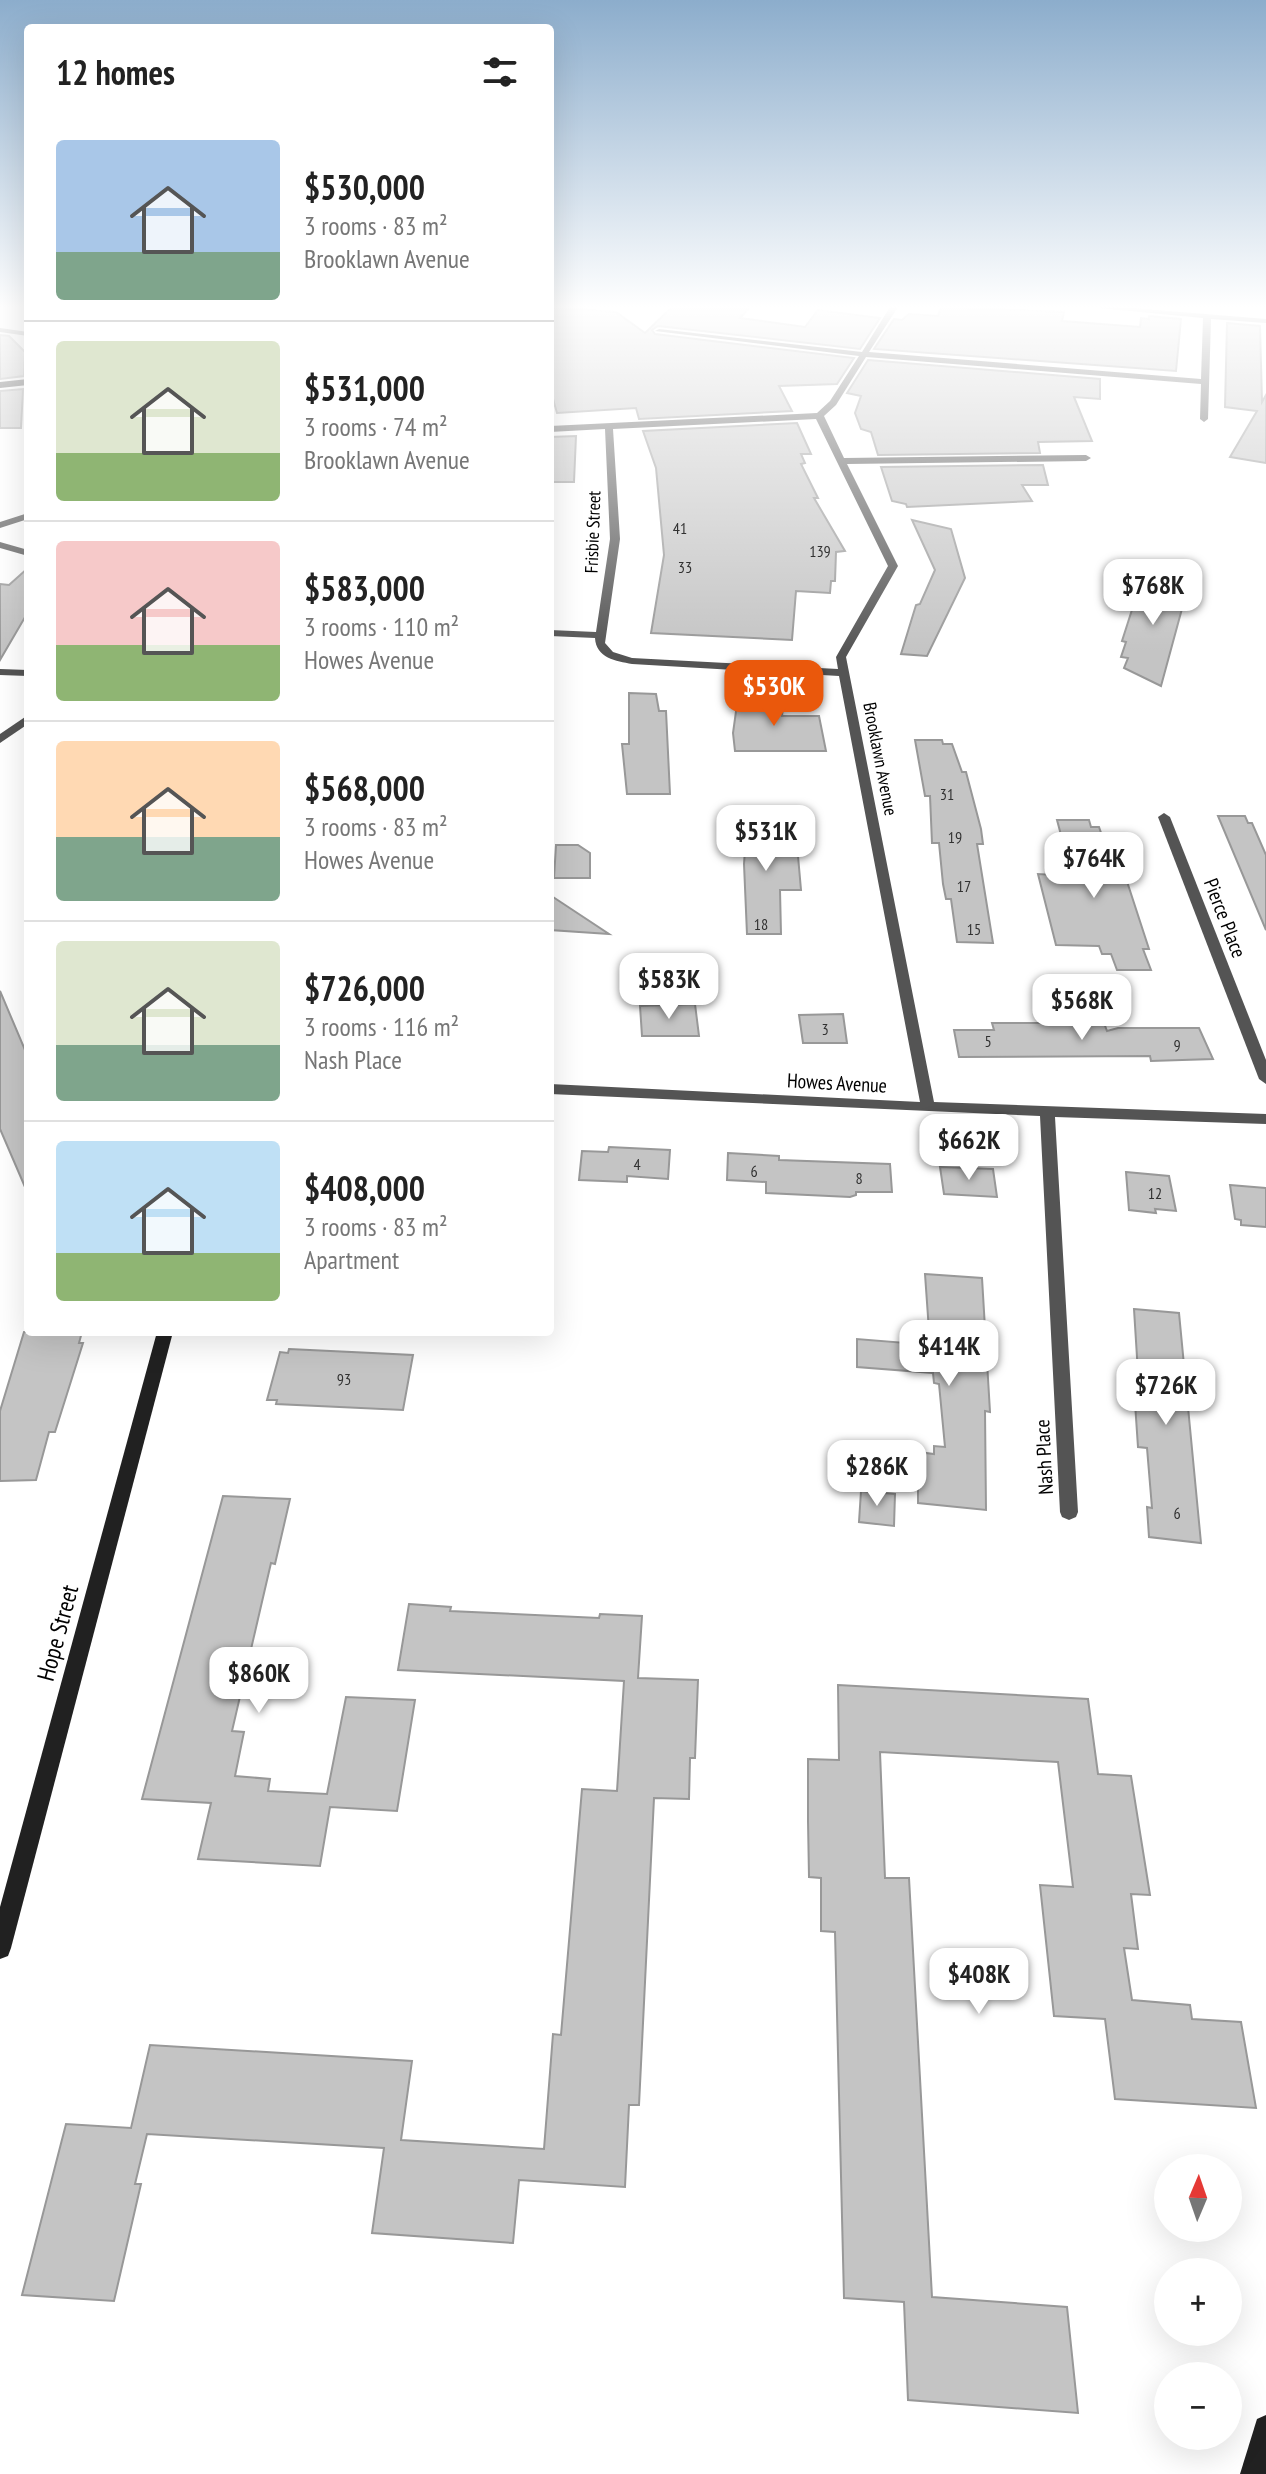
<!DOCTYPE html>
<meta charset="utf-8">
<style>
body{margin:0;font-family:"PT Sans Narrow",sans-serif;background:#f6f6f6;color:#222;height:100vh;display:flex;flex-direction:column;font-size:30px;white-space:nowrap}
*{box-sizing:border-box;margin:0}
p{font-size:26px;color:#767676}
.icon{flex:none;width:44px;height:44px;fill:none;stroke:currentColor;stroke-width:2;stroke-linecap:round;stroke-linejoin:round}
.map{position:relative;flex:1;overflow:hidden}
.side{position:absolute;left:24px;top:24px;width:530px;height:1312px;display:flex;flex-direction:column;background:#fff;border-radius:8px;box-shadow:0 8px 32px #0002}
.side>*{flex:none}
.needle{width:52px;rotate:2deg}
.controls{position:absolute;left:1154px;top:2154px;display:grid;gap:16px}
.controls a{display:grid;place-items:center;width:88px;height:88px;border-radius:50%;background:#fff;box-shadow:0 8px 32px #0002;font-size:40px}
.price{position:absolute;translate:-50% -68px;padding:0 18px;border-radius:16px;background:#fff;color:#222;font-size:26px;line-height:52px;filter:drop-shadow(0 2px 4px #0008)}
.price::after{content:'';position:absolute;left:50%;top:48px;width:24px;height:18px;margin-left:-12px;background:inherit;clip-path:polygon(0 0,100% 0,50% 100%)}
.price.current{background:#ea580c;color:#fff}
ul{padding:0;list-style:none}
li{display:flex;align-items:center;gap:24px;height:200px;padding:0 32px}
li+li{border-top:2px solid #e0e0e0}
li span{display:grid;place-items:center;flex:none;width:224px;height:160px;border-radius:8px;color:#555}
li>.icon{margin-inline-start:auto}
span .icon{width:96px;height:96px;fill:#fffc;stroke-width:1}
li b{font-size:34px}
h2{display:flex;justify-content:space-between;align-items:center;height:96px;padding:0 32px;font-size:34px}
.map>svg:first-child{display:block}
</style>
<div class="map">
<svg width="1266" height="2474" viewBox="0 0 1266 2474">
<rect width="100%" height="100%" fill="#fff"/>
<g fill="#c4c4c4" stroke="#989898" stroke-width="2">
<polygon points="550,307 616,312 645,333 672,307 750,307 740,318 805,327 818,310 880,318 860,349 658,326 652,330 655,334 854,358 837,384 779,386 792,411 639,419 636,408 557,413 550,388"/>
<polygon points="941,307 1064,312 1062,321 1140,327 1141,318 1149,319 1149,316 1181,319 1176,371 874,349 894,319 902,320 909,314 938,316"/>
<polygon points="1227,323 1260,326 1262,402 1266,395 1266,463 1230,457 1257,411 1225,407"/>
<polygon points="0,335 9,336 25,352 24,376 0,379"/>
<polygon points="868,360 1100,379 1100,399 1074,397 1092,441 1038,442 1040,453 878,455 871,432 861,429 855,413 861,396 847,393"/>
<polygon points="23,389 21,428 0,428 0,391"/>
<polygon points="797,423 811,454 801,454 805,463 801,464 818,498 814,498 845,551 836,552 835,581 831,581 830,593 796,591 792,640 651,633 664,555 656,468 643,431"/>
<polygon points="576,436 574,482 550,482 550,437"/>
<polygon points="1043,465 1048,485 1022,485 1032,501 907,507 906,504 892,501 881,467"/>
<polygon points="912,520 951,529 965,578 927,656 901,654 916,605 920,604 935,570"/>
<polygon points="28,568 28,612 0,660 0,584 9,585"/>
<polygon points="1148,575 1186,581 1182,594 1186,594 1161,686 1124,668 1128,658 1121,657 1126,642 1122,641 1139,588 1143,589"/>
<polygon points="629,693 656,694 659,711 666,711 670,794 627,794 622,744 629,744"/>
<polygon points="738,697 784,700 782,716 819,716 826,751 735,751 733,733"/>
<polygon points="915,740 942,740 943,744 952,744 962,772 966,772 981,829 983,844 977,844 993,943 957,942 951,899 946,899 943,884 939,843 932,843 930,796 925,796"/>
<polygon points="748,808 780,810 777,855 798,856 801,890 780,890 781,934 747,934 744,864"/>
<polygon points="1218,816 1245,816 1248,823 1252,823 1266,855 1266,930"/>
<polygon points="1057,820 1089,820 1091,827 1099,827 1109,856 1119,857 1149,949 1143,949 1151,970 1117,970 1111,954 1102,954 1099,946 1056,945 1038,874 1072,876"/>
<polygon points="556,845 578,845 590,853 590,878 554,878"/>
<polygon points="550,895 609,934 550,930"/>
<polygon points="0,991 28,1057 28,1194 0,1129"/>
<polygon points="695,1004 699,1036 642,1036 640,1006"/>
<polygon points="843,1014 847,1043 803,1043 799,1015"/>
<polygon points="992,1023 1104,1023 1107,1031 1118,1028 1199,1028 1213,1059 1151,1061 1150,1056 959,1057 954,1030 994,1030"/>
<polygon points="609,1147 670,1150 668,1179 627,1176 627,1182 579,1180 582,1151 608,1152"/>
<polygon points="728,1153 779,1156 779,1160 890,1164 892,1192 856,1192 856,1195 850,1197 766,1193 766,1182 727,1180"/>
<polygon points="940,1167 993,1169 997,1197 944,1194"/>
<polygon points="1126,1172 1169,1176 1176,1211 1155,1209 1156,1213 1129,1210"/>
<polygon points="1230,1185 1266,1188 1266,1227 1241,1225 1241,1220 1235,1219"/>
<polygon points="925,1274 982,1278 990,1412 985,1411 986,1510 918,1503 918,1452 934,1454 934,1446 945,1447 939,1384 934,1383 933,1373 857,1367 857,1339 930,1345"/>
<polygon points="1134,1309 1179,1313 1201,1543 1149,1537 1147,1507 1152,1508 1147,1448 1138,1447 1134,1388 1139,1389"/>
<polygon points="24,1332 82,1332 79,1343 83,1343 55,1432 49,1432 36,1480 0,1481 0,1411"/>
<polygon points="289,1349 413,1355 403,1410 276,1404 277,1400 267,1400 280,1352 288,1353"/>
<polygon points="861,1491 895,1494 894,1526 859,1522"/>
<polygon points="223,1496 290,1499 275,1564 271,1563 232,1731 244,1732 235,1776 270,1779 268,1791 327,1794 346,1697 415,1700 397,1811 330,1807 320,1866 198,1859 211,1803 142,1799"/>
<polygon points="409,1604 451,1607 450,1611 599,1618 600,1614 642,1616 638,1678 698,1680 695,1758 690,1758 689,1799 654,1798 639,2105 629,2105 625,2187 519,2180 513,2243 372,2233 384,2148 147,2134 135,2184 141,2184 114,2301 22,2295 66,2124 131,2128 150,2045 412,2061 401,2140 544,2149 553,2034 561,2035 582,1789 617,1791 624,1681 398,1670"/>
<polygon points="838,1685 1088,1699 1098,1774 1131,1776 1150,1895 1131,1894 1138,1949 1124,1948 1132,2000 1190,2005 1192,2019 1241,2022 1256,2108 1115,2099 1105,2019 1054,2016 1040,1885 1073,1887 1058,1762 880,1752 885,1878 909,1878 932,2297 1067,2307 1078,2413 908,2400 904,2302 844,2298 835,1932 821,1931 821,1878 809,1877 808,1821 808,1759 839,1760"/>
</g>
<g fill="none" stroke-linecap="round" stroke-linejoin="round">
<g fill="#545454" fill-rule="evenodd">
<path d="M 890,307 L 898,307 L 869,352 L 1201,379 L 1203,318 L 1089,307 L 1119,307 L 1266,319 L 1266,323 L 1211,319 L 1208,419 L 1204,422 L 1200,419 L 1201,384 L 866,357 L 836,405 L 824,416 L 844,458 L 1086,455 L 1091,458 L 1086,461 L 847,464 L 898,566 L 846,657 L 934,1102 L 1266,1114 L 1266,1124 L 1055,1117 L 1078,1512 L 1076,1517 L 1069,1520 L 1062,1517 L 1060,1512 L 1040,1116 L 550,1094 L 550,1084 L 920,1102 L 839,676 L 632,664 C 616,661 596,658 595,638 L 550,636 L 550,630 L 596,632 L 610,539 L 605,429 L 550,432 L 550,426 L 817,413 L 830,401 L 859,356 L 655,331 L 659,329 L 862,352 ZM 816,419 L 888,566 L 836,657 L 838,669 L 632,658 L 613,652 L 605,643 L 620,539 L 613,429 Z"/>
<polygon points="0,328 28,332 28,336 0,332"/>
<polygon points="28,513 28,519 0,528 0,522"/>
<polygon points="0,542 28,550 28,556 0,548"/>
<polygon points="0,669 28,670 28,676 0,675"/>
<polygon points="28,715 28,724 0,743 0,734"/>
<polygon points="1164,813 1170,817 1266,1060 1266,1084 1259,1079 1158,817"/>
</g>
<g fill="#212121" fill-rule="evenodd">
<polygon points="28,379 28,385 0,388 0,382"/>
<polygon points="157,1332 173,1332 11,1948 8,1956 0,1959 0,1907"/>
<polygon points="1266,2415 1266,2474 1240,2474 1257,2419"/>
</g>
</g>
<linearGradient id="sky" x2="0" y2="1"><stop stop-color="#8cadcc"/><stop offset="0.47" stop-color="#fff"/><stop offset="1" stop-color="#fff" stop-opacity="0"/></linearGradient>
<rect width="1266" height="653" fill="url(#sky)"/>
<g text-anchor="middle" stroke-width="6" stroke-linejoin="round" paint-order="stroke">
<g font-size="16" fill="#313131">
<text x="680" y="534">41</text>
<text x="820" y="557">139</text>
<text x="685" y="573">33</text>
<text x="947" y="800">31</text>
<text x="955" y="843">19</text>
<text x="964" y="892">17</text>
<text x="761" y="930">18</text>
<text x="974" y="935">15</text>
<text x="825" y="1035">3</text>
<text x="988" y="1047">5</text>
<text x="1177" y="1051">9</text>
<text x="637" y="1170">4</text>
<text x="754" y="1177">6</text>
<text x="859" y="1184">8</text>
<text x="1155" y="1199">12</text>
<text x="344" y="1385">93</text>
<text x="1177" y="1519">6</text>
</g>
<g font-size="18" fill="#000" stroke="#fff">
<text transform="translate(593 532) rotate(-88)" y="6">Frisbie Street</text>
<text transform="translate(880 759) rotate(79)" y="6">Brooklawn Avenue</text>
</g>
<g font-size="20" fill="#000" stroke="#fff">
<text transform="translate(1225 918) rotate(69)" y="7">Pierce Place</text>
<text transform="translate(837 1083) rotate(3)" y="7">Howes Avenue</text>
<text transform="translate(1044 1457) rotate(-93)" y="7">Nash Place</text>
</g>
<g font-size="24" fill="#000" stroke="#fff">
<text transform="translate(58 1633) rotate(-75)" y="8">Hope Street</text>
</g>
</g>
</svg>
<div class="controls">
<a><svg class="needle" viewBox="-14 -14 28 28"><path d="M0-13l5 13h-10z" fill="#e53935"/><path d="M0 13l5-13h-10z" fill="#767676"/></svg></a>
<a>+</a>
<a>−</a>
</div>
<b class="price" style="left:1153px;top:627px">$768K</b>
<b class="price current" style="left:774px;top:728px">$530K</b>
<b class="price" style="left:766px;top:873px">$531K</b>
<b class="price" style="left:1094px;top:900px">$764K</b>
<b class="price" style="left:669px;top:1021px">$583K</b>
<b class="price" style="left:1082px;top:1042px">$568K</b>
<b class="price" style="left:969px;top:1182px">$662K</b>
<b class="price" style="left:949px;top:1388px">$414K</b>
<b class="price" style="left:1166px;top:1427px">$726K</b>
<b class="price" style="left:877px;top:1508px">$286K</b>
<b class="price" style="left:259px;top:1715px">$860K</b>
<b class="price" style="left:979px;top:2016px">$408K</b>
<section class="side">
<h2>12 homes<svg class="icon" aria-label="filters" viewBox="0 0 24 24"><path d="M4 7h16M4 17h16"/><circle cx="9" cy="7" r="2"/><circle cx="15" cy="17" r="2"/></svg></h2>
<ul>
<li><span style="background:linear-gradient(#a9c7e8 70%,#7fa58c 0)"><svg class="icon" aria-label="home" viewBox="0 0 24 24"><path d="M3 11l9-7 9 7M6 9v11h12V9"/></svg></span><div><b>$530,000</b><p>3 rooms · 83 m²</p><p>Brooklawn Avenue</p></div></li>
<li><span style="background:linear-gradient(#dfe7d0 70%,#8fb573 0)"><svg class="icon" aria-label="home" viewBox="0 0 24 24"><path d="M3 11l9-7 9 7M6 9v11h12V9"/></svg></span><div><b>$531,000</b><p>3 rooms · 74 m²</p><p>Brooklawn Avenue</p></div></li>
<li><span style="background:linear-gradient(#f6c9c9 65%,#8fb573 0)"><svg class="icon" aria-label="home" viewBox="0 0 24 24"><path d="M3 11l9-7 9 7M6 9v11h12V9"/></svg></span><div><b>$583,000</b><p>3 rooms · 110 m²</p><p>Howes Avenue</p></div></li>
<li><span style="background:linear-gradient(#ffd9b3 60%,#7fa58c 0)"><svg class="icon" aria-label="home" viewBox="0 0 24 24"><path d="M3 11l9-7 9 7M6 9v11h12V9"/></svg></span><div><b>$568,000</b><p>3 rooms · 83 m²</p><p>Howes Avenue</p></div></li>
<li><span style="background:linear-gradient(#dfe7d0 65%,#7fa58c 0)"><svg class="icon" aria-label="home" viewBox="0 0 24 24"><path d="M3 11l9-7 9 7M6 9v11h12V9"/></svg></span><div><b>$726,000</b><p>3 rooms · 116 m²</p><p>Nash Place</p></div></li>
<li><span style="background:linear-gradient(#bfe0f5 70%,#8fb573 0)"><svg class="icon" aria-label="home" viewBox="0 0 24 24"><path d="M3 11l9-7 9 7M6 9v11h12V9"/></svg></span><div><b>$408,000</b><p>3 rooms · 83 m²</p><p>Apartment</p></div></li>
</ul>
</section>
</div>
